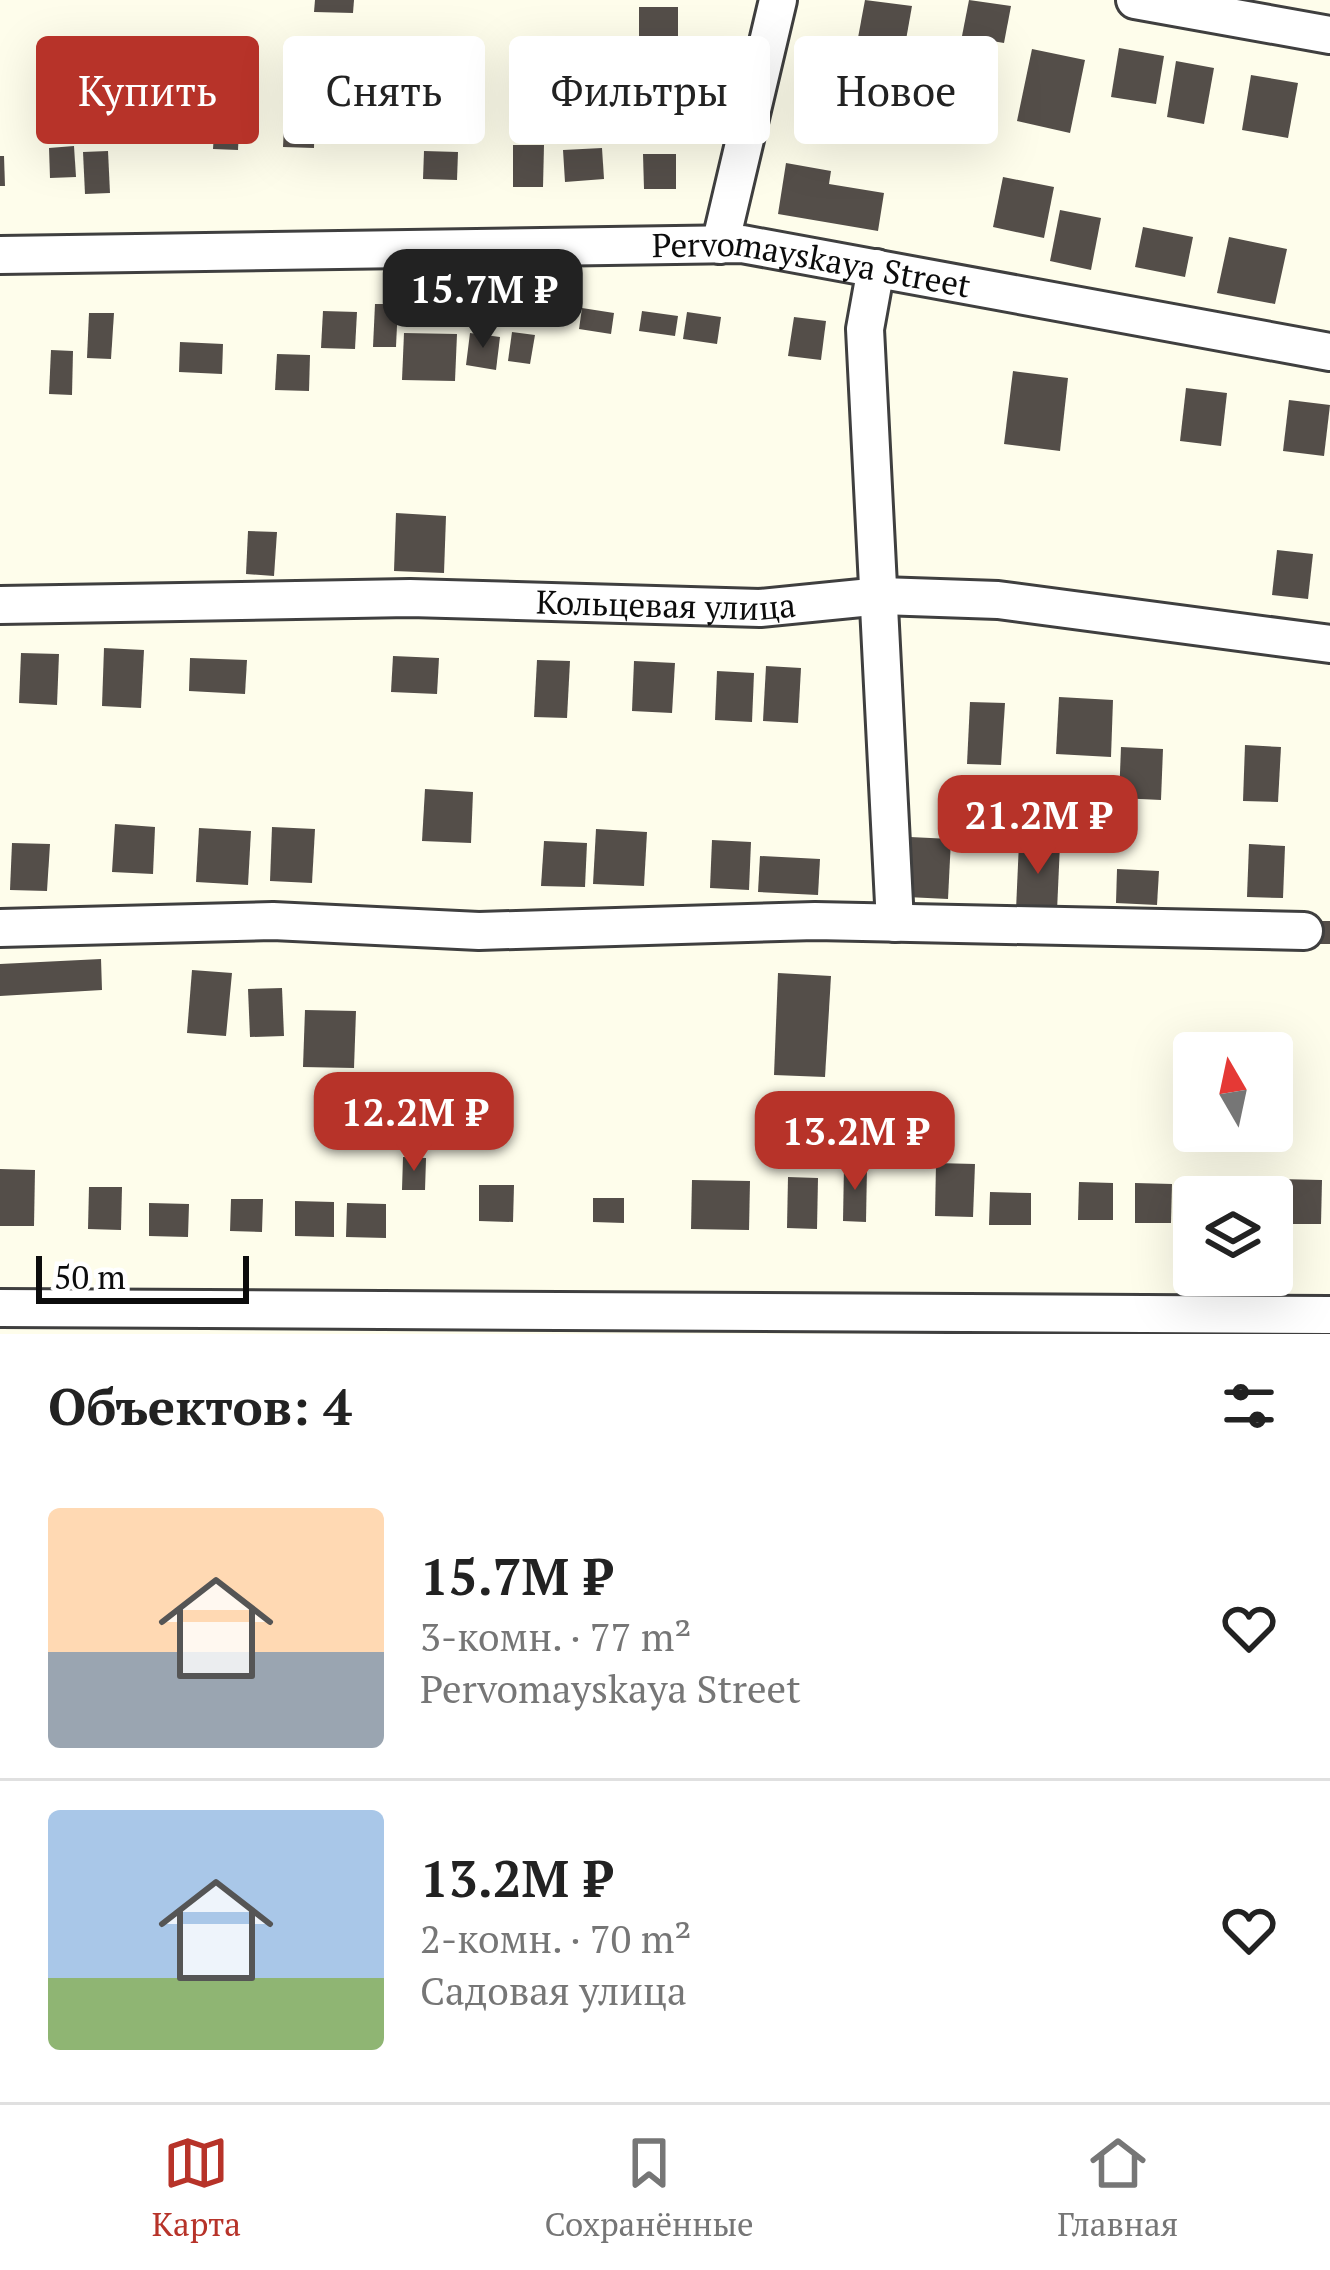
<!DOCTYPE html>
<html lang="ru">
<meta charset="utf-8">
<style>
body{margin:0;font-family:"PT Serif",serif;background:#f6f6f6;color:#222;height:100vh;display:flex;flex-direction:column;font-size:45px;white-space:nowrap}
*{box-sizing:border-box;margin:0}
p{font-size:39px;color:#767676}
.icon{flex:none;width:66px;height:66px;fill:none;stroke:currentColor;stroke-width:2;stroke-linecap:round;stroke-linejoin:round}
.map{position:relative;height:1334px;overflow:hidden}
.details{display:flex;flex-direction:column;background:#fff;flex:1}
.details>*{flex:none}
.hud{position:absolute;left:36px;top:36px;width:1260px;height:108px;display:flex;gap:24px}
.needle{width:78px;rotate:351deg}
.fabs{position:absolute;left:1173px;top:1032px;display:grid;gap:24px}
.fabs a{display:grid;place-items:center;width:120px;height:120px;border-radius:12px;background:#fff;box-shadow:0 12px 48px #0002;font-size:60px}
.scale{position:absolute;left:36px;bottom:30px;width:213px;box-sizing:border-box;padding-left:12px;border:6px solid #0c0c0c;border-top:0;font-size:33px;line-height:42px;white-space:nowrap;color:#0c0c0c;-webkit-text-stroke:9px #fff;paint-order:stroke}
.price{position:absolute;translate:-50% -102px;padding:0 27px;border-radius:24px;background:#b73329;color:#fff;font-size:39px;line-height:78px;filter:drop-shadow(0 3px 6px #0008)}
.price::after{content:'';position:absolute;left:50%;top:72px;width:36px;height:27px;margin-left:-18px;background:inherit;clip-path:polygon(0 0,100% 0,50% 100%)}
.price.selected{background:#222;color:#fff}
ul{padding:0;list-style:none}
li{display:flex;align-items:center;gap:36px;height:300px;padding:0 48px}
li+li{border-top:3px solid #e0e0e0}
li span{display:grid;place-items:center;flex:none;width:336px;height:240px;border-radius:12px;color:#555}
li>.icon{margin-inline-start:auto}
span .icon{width:144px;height:144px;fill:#fffc;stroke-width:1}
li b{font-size:51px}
h2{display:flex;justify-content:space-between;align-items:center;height:144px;padding:0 48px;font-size:51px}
.pill{padding:0 42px;border-radius:12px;background:#fff;box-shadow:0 12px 48px #0002;font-size:42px;line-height:108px}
.pill.selected{background:#b73329;color:#fff}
.tabs{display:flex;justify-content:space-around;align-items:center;height:168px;border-top:3px solid #e0e0e0;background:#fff;font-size:33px;color:#767676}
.tabs a{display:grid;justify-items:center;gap:6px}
.tabs .selected{color:#b73329}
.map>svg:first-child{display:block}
</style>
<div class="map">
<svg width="1330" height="1334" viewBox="0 0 1330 1334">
<rect width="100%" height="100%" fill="#fefdeb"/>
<g fill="#544e49">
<polygon points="315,0 354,0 353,13 314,12"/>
<polygon points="865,0 912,6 904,51 857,43"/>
<polygon points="969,0 1011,6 1004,43 962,36"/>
<rect x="639" y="7" width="39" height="48"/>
<polygon points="1119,48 1164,56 1156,104 1111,97"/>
<polygon points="1032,49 1085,60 1070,133 1017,121"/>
<polygon points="917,53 965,62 959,96 911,88"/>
<polygon points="1176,61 1214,68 1204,124 1167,117"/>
<polygon points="1251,75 1298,83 1288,138 1242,130"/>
<polygon points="286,80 316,81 314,148 283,147"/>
<polygon points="217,84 241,85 238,150 213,149"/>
<polygon points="339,84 403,95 399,118 335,107"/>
<polygon points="666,88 667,124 634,125 634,89"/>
<polygon points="178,97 180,135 151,136 149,99"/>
<polygon points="513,145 544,145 543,187 513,187"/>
<polygon points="74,146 76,177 50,178 49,148"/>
<polygon points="602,148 604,179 565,182 563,150"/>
<polygon points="108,151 110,193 85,194 83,152"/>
<polygon points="424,151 458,152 457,180 423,179"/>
<polygon points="643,154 676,154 676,189 644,189"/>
<polygon points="0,156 4,156 5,186 0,186"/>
<polygon points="786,163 831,171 829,184 884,193 878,231 778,214"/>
<polygon points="1003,177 1054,187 1044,238 993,227"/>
<polygon points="1060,210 1101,218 1091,270 1050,261"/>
<polygon points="1143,227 1193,237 1185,277 1135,267"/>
<polygon points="1229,237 1287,249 1275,304 1217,293"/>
<polygon points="375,304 398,304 396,347 373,347"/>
<polygon points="582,308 614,313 611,334 579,329"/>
<polygon points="323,311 357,312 355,349 321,348"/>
<polygon points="642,311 678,316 675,336 639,331"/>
<polygon points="687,312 721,317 717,344 683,339"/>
<polygon points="89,313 114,313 111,359 87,358"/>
<polygon points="794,317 826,321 821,360 788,356"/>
<polygon points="512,332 535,335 530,364 508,361"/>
<polygon points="404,333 457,334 455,381 402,380"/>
<polygon points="470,333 500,337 496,370 466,365"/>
<polygon points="180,342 223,344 222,374 179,372"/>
<polygon points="51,350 73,351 72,395 49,394"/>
<polygon points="277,354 310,355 309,391 275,390"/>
<polygon points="1013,371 1068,378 1060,451 1004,444"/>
<polygon points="1186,388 1227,393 1221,446 1180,441"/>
<polygon points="1289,400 1330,405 1324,456 1283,451"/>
<polygon points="396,513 446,516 444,573 394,571"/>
<polygon points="248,531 277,532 274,576 246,574"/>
<polygon points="1277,550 1313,554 1308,599 1272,595"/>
<polygon points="104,648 144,650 141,708 102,706"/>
<polygon points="21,653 59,654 57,705 19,703"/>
<polygon points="393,656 439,658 437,694 391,692"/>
<polygon points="190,658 247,660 245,694 189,691"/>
<polygon points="537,660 570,661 567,718 534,717"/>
<polygon points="634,661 675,663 672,713 632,711"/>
<polygon points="766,666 801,668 798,723 763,721"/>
<polygon points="717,671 754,673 752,722 715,720"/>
<polygon points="1059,697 1113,700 1111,757 1056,754"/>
<polygon points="970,702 1005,703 1001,765 967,764"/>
<polygon points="1245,745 1281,747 1278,802 1243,801"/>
<polygon points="1121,747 1163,749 1161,800 1119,798"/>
<polygon points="425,789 473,792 471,843 422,841"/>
<polygon points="115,824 155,827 153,874 112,872"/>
<polygon points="272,827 315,829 312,883 270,881"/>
<polygon points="199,828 251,831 248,885 196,882"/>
<polygon points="596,829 647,832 644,886 593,884"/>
<polygon points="910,837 951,839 948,899 907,897"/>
<polygon points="712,840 751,842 749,890 710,888"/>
<polygon points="544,841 587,843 585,887 541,886"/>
<polygon points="1019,842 1060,844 1057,911 1016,910"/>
<polygon points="12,843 50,844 47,891 10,890"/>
<polygon points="1249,844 1285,846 1283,898 1247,897"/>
<polygon points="760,856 820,859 818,895 758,892"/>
<polygon points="1117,869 1159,871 1157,905 1116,903"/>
<polygon points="1313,921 1330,921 1330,944 1312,944"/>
<polygon points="101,959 102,990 0,996 0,964"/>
<polygon points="192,970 232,973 226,1036 187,1033"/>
<polygon points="778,973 831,976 825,1077 774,1075"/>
<polygon points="282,988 284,1036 250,1037 248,989"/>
<polygon points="305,1010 356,1011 354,1068 303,1067"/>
<polygon points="403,1157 426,1158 425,1190 402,1190"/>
<polygon points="936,1163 975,1164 973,1217 935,1216"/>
<polygon points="844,1165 867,1166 866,1222 843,1221"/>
<polygon points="0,1169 35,1170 34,1226 0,1226"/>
<polygon points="788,1177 818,1178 817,1229 787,1228"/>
<polygon points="1280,1179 1322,1180 1321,1224 1279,1224"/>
<polygon points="692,1180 750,1181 749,1230 691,1229"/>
<polygon points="1079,1182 1113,1183 1113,1220 1078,1220"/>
<polygon points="1135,1183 1172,1184 1171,1223 1135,1223"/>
<polygon points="479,1185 514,1185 513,1222 479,1221"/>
<polygon points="89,1187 122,1187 121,1230 88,1229"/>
<polygon points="1205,1190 1249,1191 1248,1197 1205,1197"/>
<polygon points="990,1192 1031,1193 1031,1225 989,1225"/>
<polygon points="593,1198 624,1198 624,1223 593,1222"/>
<polygon points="231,1199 263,1199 262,1232 230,1231"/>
<polygon points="295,1201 334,1202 334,1237 295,1236"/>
<polygon points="149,1203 189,1204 188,1237 149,1236"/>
<polygon points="347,1203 386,1204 386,1238 346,1237"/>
</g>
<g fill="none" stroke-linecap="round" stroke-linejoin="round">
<defs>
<g id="minor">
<polyline points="1135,0 1330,35"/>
<polyline points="720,245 778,0"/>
<path id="s1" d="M 0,255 L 742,244 L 1330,352"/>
<polyline points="876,268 865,329 895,923"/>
<path id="s2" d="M 0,605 L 410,598 L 760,608 L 881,596 L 998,600 L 1330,644"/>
<polyline points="0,928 273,921 479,931 815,921 1304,931"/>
<polyline points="0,1308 1330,1315"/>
</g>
</defs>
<use href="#minor" stroke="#3f3f3f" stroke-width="42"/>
<use href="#minor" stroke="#fff" stroke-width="36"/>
</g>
<g text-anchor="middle" stroke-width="12" stroke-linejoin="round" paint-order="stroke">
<g font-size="33" fill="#0c0c0c" stroke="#fff">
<text dy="12" stroke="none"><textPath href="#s1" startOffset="813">Pervomayskaya Street</textPath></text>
<text dy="12" stroke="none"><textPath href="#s2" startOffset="666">Кольцевая улица</textPath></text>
</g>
</g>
</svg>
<div class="fabs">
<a><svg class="needle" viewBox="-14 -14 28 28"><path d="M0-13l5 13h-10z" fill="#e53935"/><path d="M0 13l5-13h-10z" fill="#767676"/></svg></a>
<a><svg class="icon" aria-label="layers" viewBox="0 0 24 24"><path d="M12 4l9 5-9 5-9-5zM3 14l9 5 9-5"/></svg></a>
</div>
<div class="scale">50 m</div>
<b class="price selected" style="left:483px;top:351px">15.7M ₽</b>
<b class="price" style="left:1038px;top:877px">21.2M ₽</b>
<b class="price" style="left:414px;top:1174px">12.2M ₽</b>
<b class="price" style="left:855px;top:1193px">13.2M ₽</b>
<div class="hud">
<a class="pill selected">Купить</a>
<a class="pill">Снять</a>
<a class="pill">Фильтры</a>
<a class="pill">Новое</a>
</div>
</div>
<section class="details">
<h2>Объектов: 4<svg class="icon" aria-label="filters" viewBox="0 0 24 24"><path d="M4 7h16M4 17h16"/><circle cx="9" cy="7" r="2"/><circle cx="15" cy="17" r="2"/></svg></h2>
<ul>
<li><span style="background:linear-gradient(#ffd9b3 60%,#9aa5b1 0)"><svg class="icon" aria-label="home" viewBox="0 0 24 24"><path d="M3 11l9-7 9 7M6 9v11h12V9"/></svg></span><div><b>15.7M ₽</b><p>3-комн. · 77 m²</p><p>Pervomayskaya Street</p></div><svg class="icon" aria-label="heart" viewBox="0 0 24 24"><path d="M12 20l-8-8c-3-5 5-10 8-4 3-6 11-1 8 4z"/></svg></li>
<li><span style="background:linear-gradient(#a9c7e8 70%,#8fb573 0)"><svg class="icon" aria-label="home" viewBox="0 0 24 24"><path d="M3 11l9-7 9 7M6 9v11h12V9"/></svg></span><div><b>13.2M ₽</b><p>2-комн. · 70 m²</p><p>Садовая улица</p></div><svg class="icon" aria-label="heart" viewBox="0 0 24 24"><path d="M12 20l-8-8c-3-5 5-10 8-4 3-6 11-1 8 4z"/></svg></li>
</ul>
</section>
<nav class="tabs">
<a class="selected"><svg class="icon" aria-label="map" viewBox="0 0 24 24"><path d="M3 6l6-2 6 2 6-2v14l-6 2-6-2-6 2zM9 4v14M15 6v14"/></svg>Карта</a>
<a><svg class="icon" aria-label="saved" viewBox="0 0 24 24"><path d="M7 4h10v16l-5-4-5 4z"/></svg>Сохранённые</a>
<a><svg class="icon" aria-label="home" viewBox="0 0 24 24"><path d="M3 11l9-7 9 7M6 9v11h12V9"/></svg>Главная</a>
</nav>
